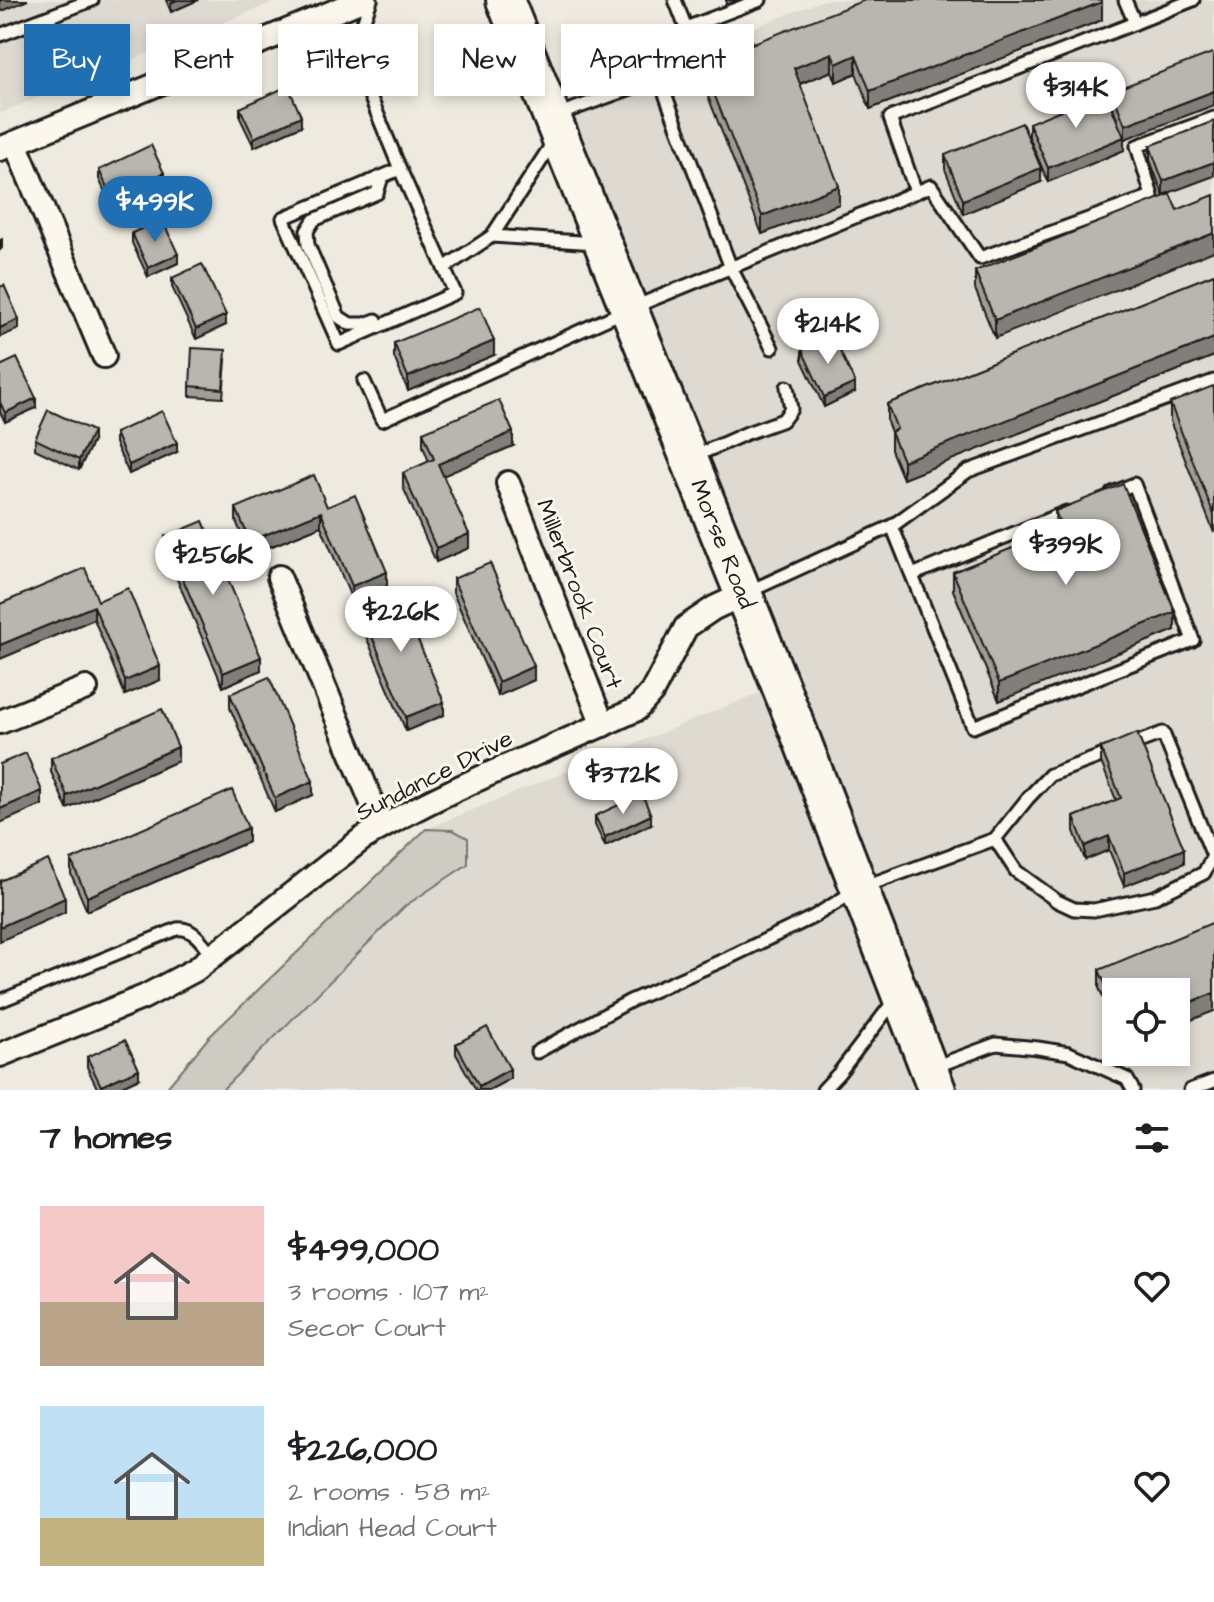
<!DOCTYPE html>
<meta charset="utf-8">
<style>
body{margin:0;font-family:"Architects Daughter",sans-serif;background:#f6f6f6;color:#202124;height:100vh;display:flex;flex-direction:column;font-size:30px;white-space:nowrap}
*{box-sizing:border-box;margin:0}
p{font-size:26px;color:#757577}
.icon{flex:none;width:44px;height:44px;fill:none;stroke:currentColor;stroke-width:2;stroke-linecap:round;stroke-linejoin:round}
.map{position:relative;height:1090px;overflow:hidden}
.sheet{display:flex;flex-direction:column;background:#fff;flex:1}
.sheet>*{flex:none}
.banner{position:absolute;left:24px;top:24px;width:800px;height:72px;display:flex;gap:16px}
.buttons{position:absolute;left:1102px;top:978px;display:grid;gap:16px}
.buttons a{display:grid;place-items:center;width:88px;height:88px;border-radius:0px;background:#fff;box-shadow:0 4px 12px #0003;font-size:40px}
.price{position:absolute;translate:-50% -68px;padding:0 18px;border-radius:28px;background:#fff;color:#222;font-size:26px;line-height:52px;filter:drop-shadow(0 2px 4px #0008)}
.price::after{content:'';position:absolute;left:50%;top:48px;width:24px;height:18px;margin-left:-12px;background:inherit;clip-path:polygon(0 0,100% 0,50% 100%)}
.price.active{background:#1f6fb2;color:#fff}
ul{padding:0;list-style:none}
li{display:flex;align-items:center;gap:24px;height:200px;padding:0 40px}
li span{display:grid;place-items:center;flex:none;width:224px;height:160px;border-radius:0px;color:#555}
li>.icon{margin-inline-start:auto}
span .icon{width:96px;height:96px;fill:#fffc;stroke-width:1}
li b{font-size:34px}
h2{display:flex;justify-content:space-between;align-items:center;height:96px;padding:0 40px;font-size:34px}
.chip{padding:0 28px;border-radius:0px;background:#fff;box-shadow:0 4px 12px #0003;font-size:28px;line-height:72px}
.chip.active{background:#1f6fb2;color:#fff}
.map>svg:first-child{display:block}
</style>
<div class="map">
<svg width="1214" height="1090" viewBox="0 0 1214 1090">
<rect width="100%" height="100%" fill="#eeeadf"/>
<filter id="ink" filterUnits="userSpaceOnUse"><feTurbulence type="fractalNoise" baseFrequency=".0125" numOctaves="2"/><feDisplacementMap in="SourceGraphic" scale="16" xChannelSelector="R" yChannelSelector="G"/><feConvolveMatrix kernelMatrix="1 2 1 2 8 2 1 2 1" color-interpolation-filters="sRGB"/></filter>
<g filter="url(#ink)">
<g fill="#dedad1" fill-rule="evenodd">
<polygon points="0,0 279,0 0,113"/>
<path d="M 824,0 L 1214,0 L 1214,1090 L 222,1090 L 405,906 L 468,864 L 453,830 L 426,829 L 781,684 L 554,106 ZM 1116,992 L 1176,992 L 1176,1052 L 1116,1052 Z"/>
</g>
<polygon fill="#ceccc2" stroke="#75746f" stroke-width="2" points="426,829 453,830 468,838 468,864 405,906 222,1090 165,1090 209,1037"/>
<g fill="none" stroke-linecap="round" stroke-linejoin="round">
<defs>
<g id="service">
<polyline points="675,0 686,28 760,0"/>
<polyline points="1125,0 1135,23 1193,0"/>
<polyline points="291,33 324,42 359,69 363,23 371,0"/>
<polyline points="0,35 92,0"/>
<polyline points="359,69 400,169 455,293 339,344 283,218 400,169"/>
<polyline points="659,78 731,268 772,348"/>
<polyline points="557,115 747,46"/>
<polyline points="916,192 890,118 1135,23"/>
<polyline points="492,236 595,243"/>
<polyline points="444,268 492,236 554,141"/>
<polyline points="376,320 365,324 350,324 339,317 308,245 307,231 314,220 377,193 382,177"/>
<polyline points="364,381 382,420 629,309 931,186 980,258 1152,196 1137,146 1214,118"/>
<polyline points="695,456 747,433 783,420 791,409 787,387"/>
<polyline points="892,526 968,471 1214,381"/>
<polyline points="912,575 1066,512"/>
<polyline points="748,592 892,526 973,727 1193,640 1134,484 1112,493"/>
<path d="M 0,1001 L 177,929 C 194,927 203,944 213,956"/>
<polyline points="537,1052 630,1001 728,958 813,917 860,888 995,839 1028,798 1050,775 1163,733 1213,856 1204,873 1155,897 1094,910 1074,909 1057,901 1016,871 995,839"/>
<polyline points="934,1067 996,1044 1038,1048 1069,1053 1127,1079 1133,1090"/>
<polyline points="823,1090 839,1073 894,1001"/>
<polyline points="1190,1090 1214,1081"/>
</g>
<g id="minor">
<polyline points="15,143 104,356"/>
<polyline points="0,149 362,0"/>
<polyline points="508,483 603,725"/>
<polyline points="279,577 382,827"/>
<polyline points="0,722 86,688"/>
<path d="M 0,1055 L 144,997 L 195,970 L 362,839 C 449,786 545,752 637,709 L 652,692 L 686,627 L 714,608 L 744,594"/>
</g>
<g id="primary">
<path id="s1" d="M 505,0 L 798,730 L 937,1090"/>
</g>
</defs>
<use href="#service" stroke="#1c1c1c" stroke-width="17"/>
<use href="#minor" stroke="#1c1c1c" stroke-width="28"/>
<use href="#primary" stroke="#1c1c1c" stroke-width="42"/>
<use href="#service" stroke="#fbf7ec" stroke-width="11"/>
<use href="#minor" stroke="#fbf7ec" stroke-width="22"/>
<use href="#primary" stroke="#fbf7ec" stroke-width="36"/>
</g>
<g fill="#9f9d96" stroke="#1c1c1c" stroke-width="2">
<polygon points="166,0 198,0 171,12"/>
<polygon points="1102,20 870,109 856,73 836,82 832,71 800,84 839,204 762,234 702,81 702,63"/>
<polygon points="1214,59 1214,105 1124,138 1124,150 1048,182 1029,137 1029,123 1118,121 1112,105 1112,91"/>
<polygon points="240,108 301,126 254,147 240,118"/>
<polygon points="1214,121 1163,195 1150,160 1150,146"/>
<polygon points="945,155 1041,182 963,214 945,169"/>
<polygon points="99,170 164,182 112,207 99,179"/>
<polygon points="1177,210 995,338 975,289 975,271"/>
<polygon points="132,233 178,263 148,277 132,243"/>
<polygon points="1214,274 1214,356 903,479 891,450 891,432 887,422 887,404"/>
<polygon points="172,278 226,325 196,339 172,287"/>
<polygon points="394,343 494,355 408,391 394,357"/>
<polygon points="802,350 855,392 824,407 802,360"/>
<polygon points="226,360 223,398 190,396 190,386"/>
<polygon points="0,366 36,408 5,422 0,412"/>
<polygon points="1214,389 1214,533 1170,421 1170,403"/>
<polygon points="423,432 513,446 443,475 469,548 436,562 403,487 403,473 429,462 423,446"/>
<polygon points="115,433 177,452 129,474 115,443"/>
<polygon points="35,439 93,441 79,470 35,449"/>
<polygon points="327,507 387,586 352,600 321,526 250,555 236,521 236,508"/>
<polygon points="1055,511 1175,630 999,701 953,590 953,572 1056,531"/>
<polygon points="165,537 261,670 223,687 165,551"/>
<polygon points="453,579 534,680 498,696 453,593"/>
<polygon points="98,601 160,680 125,695 94,619 0,659 0,604"/>
<polygon points="359,606 444,715 406,731 359,620"/>
<polygon points="230,694 313,795 275,812 230,708"/>
<polygon points="1101,748 1184,863 1124,886 1109,850 1085,860 1074,831 1074,817 1116,800 1101,762"/>
<polygon points="51,758 178,761 67,809 51,772"/>
<polygon points="595,816 651,824 605,846 595,825"/>
<polygon points="248,842 87,911 71,874 71,860"/>
<polygon points="1099,970 1116,992 1116,1028 1099,988"/>
<polygon points="456,1044 510,1079 489,1090 476,1090 456,1054"/>
<polygon points="87,1057 139,1078 113,1090 98,1090 87,1067"/>
</g>
<g fill="#827f7a" stroke="#1c1c1c" stroke-width="2">
<polygon points="0,0 28,0 0,12"/>
<polygon points="177,0 198,0 171,12 171,3"/>
<polygon points="726,0 738,0 726,5"/>
<polygon points="1102,2 1102,20 870,109 870,91"/>
<polygon points="832,53 832,71 794,86 794,68"/>
<polygon points="856,55 856,73 836,82 836,64"/>
<polygon points="1214,91 1214,105 1125,139 1125,125"/>
<polygon points="301,116 301,126 254,147 254,138"/>
<polygon points="1124,137 1124,150 1048,182 1048,168"/>
<polygon points="1214,162 1214,176 1163,195 1163,181"/>
<polygon points="1041,168 1041,182 963,214 963,200"/>
<polygon points="164,173 164,182 112,207 112,198"/>
<polygon points="839,186 839,204 762,234 762,216"/>
<polygon points="1214,233 1214,251 995,338 995,320"/>
<polygon points="2,239 2,248 0,250 0,240"/>
<polygon points="178,254 178,263 148,277 148,268"/>
<polygon points="226,315 226,325 196,339 196,329"/>
<polygon points="19,319 19,329 0,337 0,328"/>
<polygon points="1214,338 1214,356 903,479 903,461"/>
<polygon points="494,341 494,355 408,391 408,377"/>
<polygon points="855,383 855,392 824,407 824,397"/>
<polygon points="36,398 36,408 5,422 5,413"/>
<polygon points="93,431 93,441 79,470 79,460"/>
<polygon points="513,432 513,446 438,478 438,464"/>
<polygon points="177,443 177,452 129,474 129,465"/>
<polygon points="321,512 321,526 250,555 250,541"/>
<polygon points="469,534 469,548 436,562 436,548"/>
<polygon points="387,572 387,586 352,600 352,586"/>
<polygon points="94,606 94,619 0,659 0,645"/>
<polygon points="1175,612 1175,630 999,701 999,683"/>
<polygon points="261,657 261,670 223,687 223,673"/>
<polygon points="160,666 160,680 125,695 125,681"/>
<polygon points="534,666 534,680 498,696 498,682"/>
<polygon points="444,702 444,715 406,731 406,717"/>
<polygon points="178,747 178,761 67,809 67,796"/>
<polygon points="313,781 313,795 275,812 275,798"/>
<polygon points="42,791 42,805 0,823 0,809"/>
<polygon points="651,815 651,824 605,846 605,837"/>
<polygon points="248,828 248,842 87,911 87,897"/>
<polygon points="1109,836 1109,850 1085,860 1085,846"/>
<polygon points="1184,849 1184,863 1124,886 1124,873"/>
<polygon points="65,898 65,912 0,941 0,927"/>
<polygon points="1214,993 1214,1011 1176,1026 1176,1008"/>
<polygon points="139,1069 139,1078 113,1090 101,1090 101,1086"/>
<polygon points="510,1069 510,1079 489,1090 479,1090 479,1086"/>
</g>
<g fill="#b9b6af" stroke="#1c1c1c" stroke-width="2">
<polygon points="865,0 1101,0 1102,2 870,91 856,55 836,64 832,53 794,68 839,186 762,216 702,63"/>
<polygon points="1212,53 1214,59 1214,91 1125,125 1112,91"/>
<polygon points="288,86 301,116 254,138 240,108"/>
<polygon points="1105,92 1124,137 1048,168 1029,123"/>
<polygon points="1214,121 1214,162 1163,181 1150,146"/>
<polygon points="1022,123 1041,168 963,200 945,155"/>
<polygon points="151,145 164,173 112,198 99,170"/>
<polygon points="1170,194 1177,210 1214,195 1214,233 995,320 975,271"/>
<polygon points="162,219 178,254 148,268 132,233"/>
<polygon points="202,264 226,315 196,329 172,278"/>
<polygon points="1214,274 1214,338 903,461 891,432 897,429 887,404"/>
<polygon points="4,285 19,319 0,328 0,287"/>
<polygon points="480,307 494,341 408,377 394,343"/>
<polygon points="833,336 855,383 824,397 802,350"/>
<polygon points="192,348 226,350 223,389 190,386"/>
<polygon points="17,358 36,398 5,413 0,402 0,366"/>
<polygon points="1213,386 1214,389 1214,515 1170,403"/>
<polygon points="499,400 513,432 438,464 469,534 436,548 403,473 434,459 423,432"/>
<polygon points="48,410 93,431 79,460 35,439"/>
<polygon points="162,411 177,443 129,465 115,433"/>
<polygon points="314,475 327,507 355,495 387,572 352,586 321,512 250,541 236,508"/>
<polygon points="1123,484 1175,612 999,683 953,572 1062,528 1055,511"/>
<polygon points="203,521 261,657 223,673 165,537"/>
<polygon points="490,563 534,666 498,682 453,579"/>
<polygon points="85,568 98,601 128,588 160,666 125,681 94,606 0,645 0,604"/>
<polygon points="397,590 444,702 406,717 359,606"/>
<polygon points="269,677 313,781 275,798 230,694"/>
<polygon points="162,709 178,747 67,796 51,758"/>
<polygon points="1137,733 1184,849 1124,873 1109,836 1085,846 1074,817 1121,798 1101,748"/>
<polygon points="26,753 42,791 0,809 0,764"/>
<polygon points="232,790 248,828 87,897 71,860"/>
<polygon points="642,794 651,815 605,837 595,816"/>
<polygon points="48,860 65,898 0,927 0,881"/>
<polygon points="1214,922 1214,993 1176,1008 1176,992 1116,992 1116,1009 1099,970"/>
<polygon points="487,1027 510,1069 479,1086 456,1044"/>
<polygon points="125,1040 139,1069 101,1086 87,1057"/>
</g>
</g>
<g text-anchor="middle" stroke-width="6" stroke-linejoin="round" paint-order="stroke">
<g font-size="24" fill="#1c1c1c" stroke="#fbf7ec">
<text dy="8" stroke="none"><textPath href="#s1" startOffset="586">Morse Road</textPath></text>
<text transform="translate(580 594) rotate(69)" y="8">Millerbrook Court</text>
<text transform="translate(434 775) rotate(-27)" y="8">Sundance Drive</text>
</g>
</g>
</svg>
<div class="buttons">
<a><svg class="icon" aria-label="locate" viewBox="0 0 24 24"><circle cx="12" cy="12" r="6"/><path d="M12 2v4M12 18v4M2 12h4M18 12h4"/></svg></a>
</div>
<b class="price" style="left:1076px;top:130px">$314K</b>
<b class="price active" style="left:155px;top:244px">$499K</b>
<b class="price" style="left:828px;top:366px">$214K</b>
<b class="price" style="left:1066px;top:587px">$399K</b>
<b class="price" style="left:213px;top:597px">$256K</b>
<b class="price" style="left:401px;top:654px">$226K</b>
<b class="price" style="left:623px;top:816px">$372K</b>
<div class="banner">
<a class="chip active">Buy</a>
<a class="chip">Rent</a>
<a class="chip">Filters</a>
<a class="chip">New</a>
<a class="chip">Apartment</a>
</div>
</div>
<section class="sheet">
<h2>7 homes<svg class="icon" aria-label="filters" viewBox="0 0 24 24"><path d="M4 7h16M4 17h16"/><circle cx="9" cy="7" r="2"/><circle cx="15" cy="17" r="2"/></svg></h2>
<ul>
<li><span style="background:linear-gradient(#f6c9c9 60%,#b9a48a 0)"><svg class="icon" aria-label="home" viewBox="0 0 24 24"><path d="M3 11l9-7 9 7M6 9v11h12V9"/></svg></span><div><b>$499,000</b><p>3 rooms · 107 m²</p><p>Secor Court</p></div><svg class="icon" aria-label="heart" viewBox="0 0 24 24"><path d="M12 20l-8-8c-3-5 5-10 8-4 3-6 11-1 8 4z"/></svg></li>
<li><span style="background:linear-gradient(#bfe0f5 70%,#c2b280 0)"><svg class="icon" aria-label="home" viewBox="0 0 24 24"><path d="M3 11l9-7 9 7M6 9v11h12V9"/></svg></span><div><b>$226,000</b><p>2 rooms · 58 m²</p><p>Indian Head Court</p></div><svg class="icon" aria-label="heart" viewBox="0 0 24 24"><path d="M12 20l-8-8c-3-5 5-10 8-4 3-6 11-1 8 4z"/></svg></li>
</ul>
</section>
